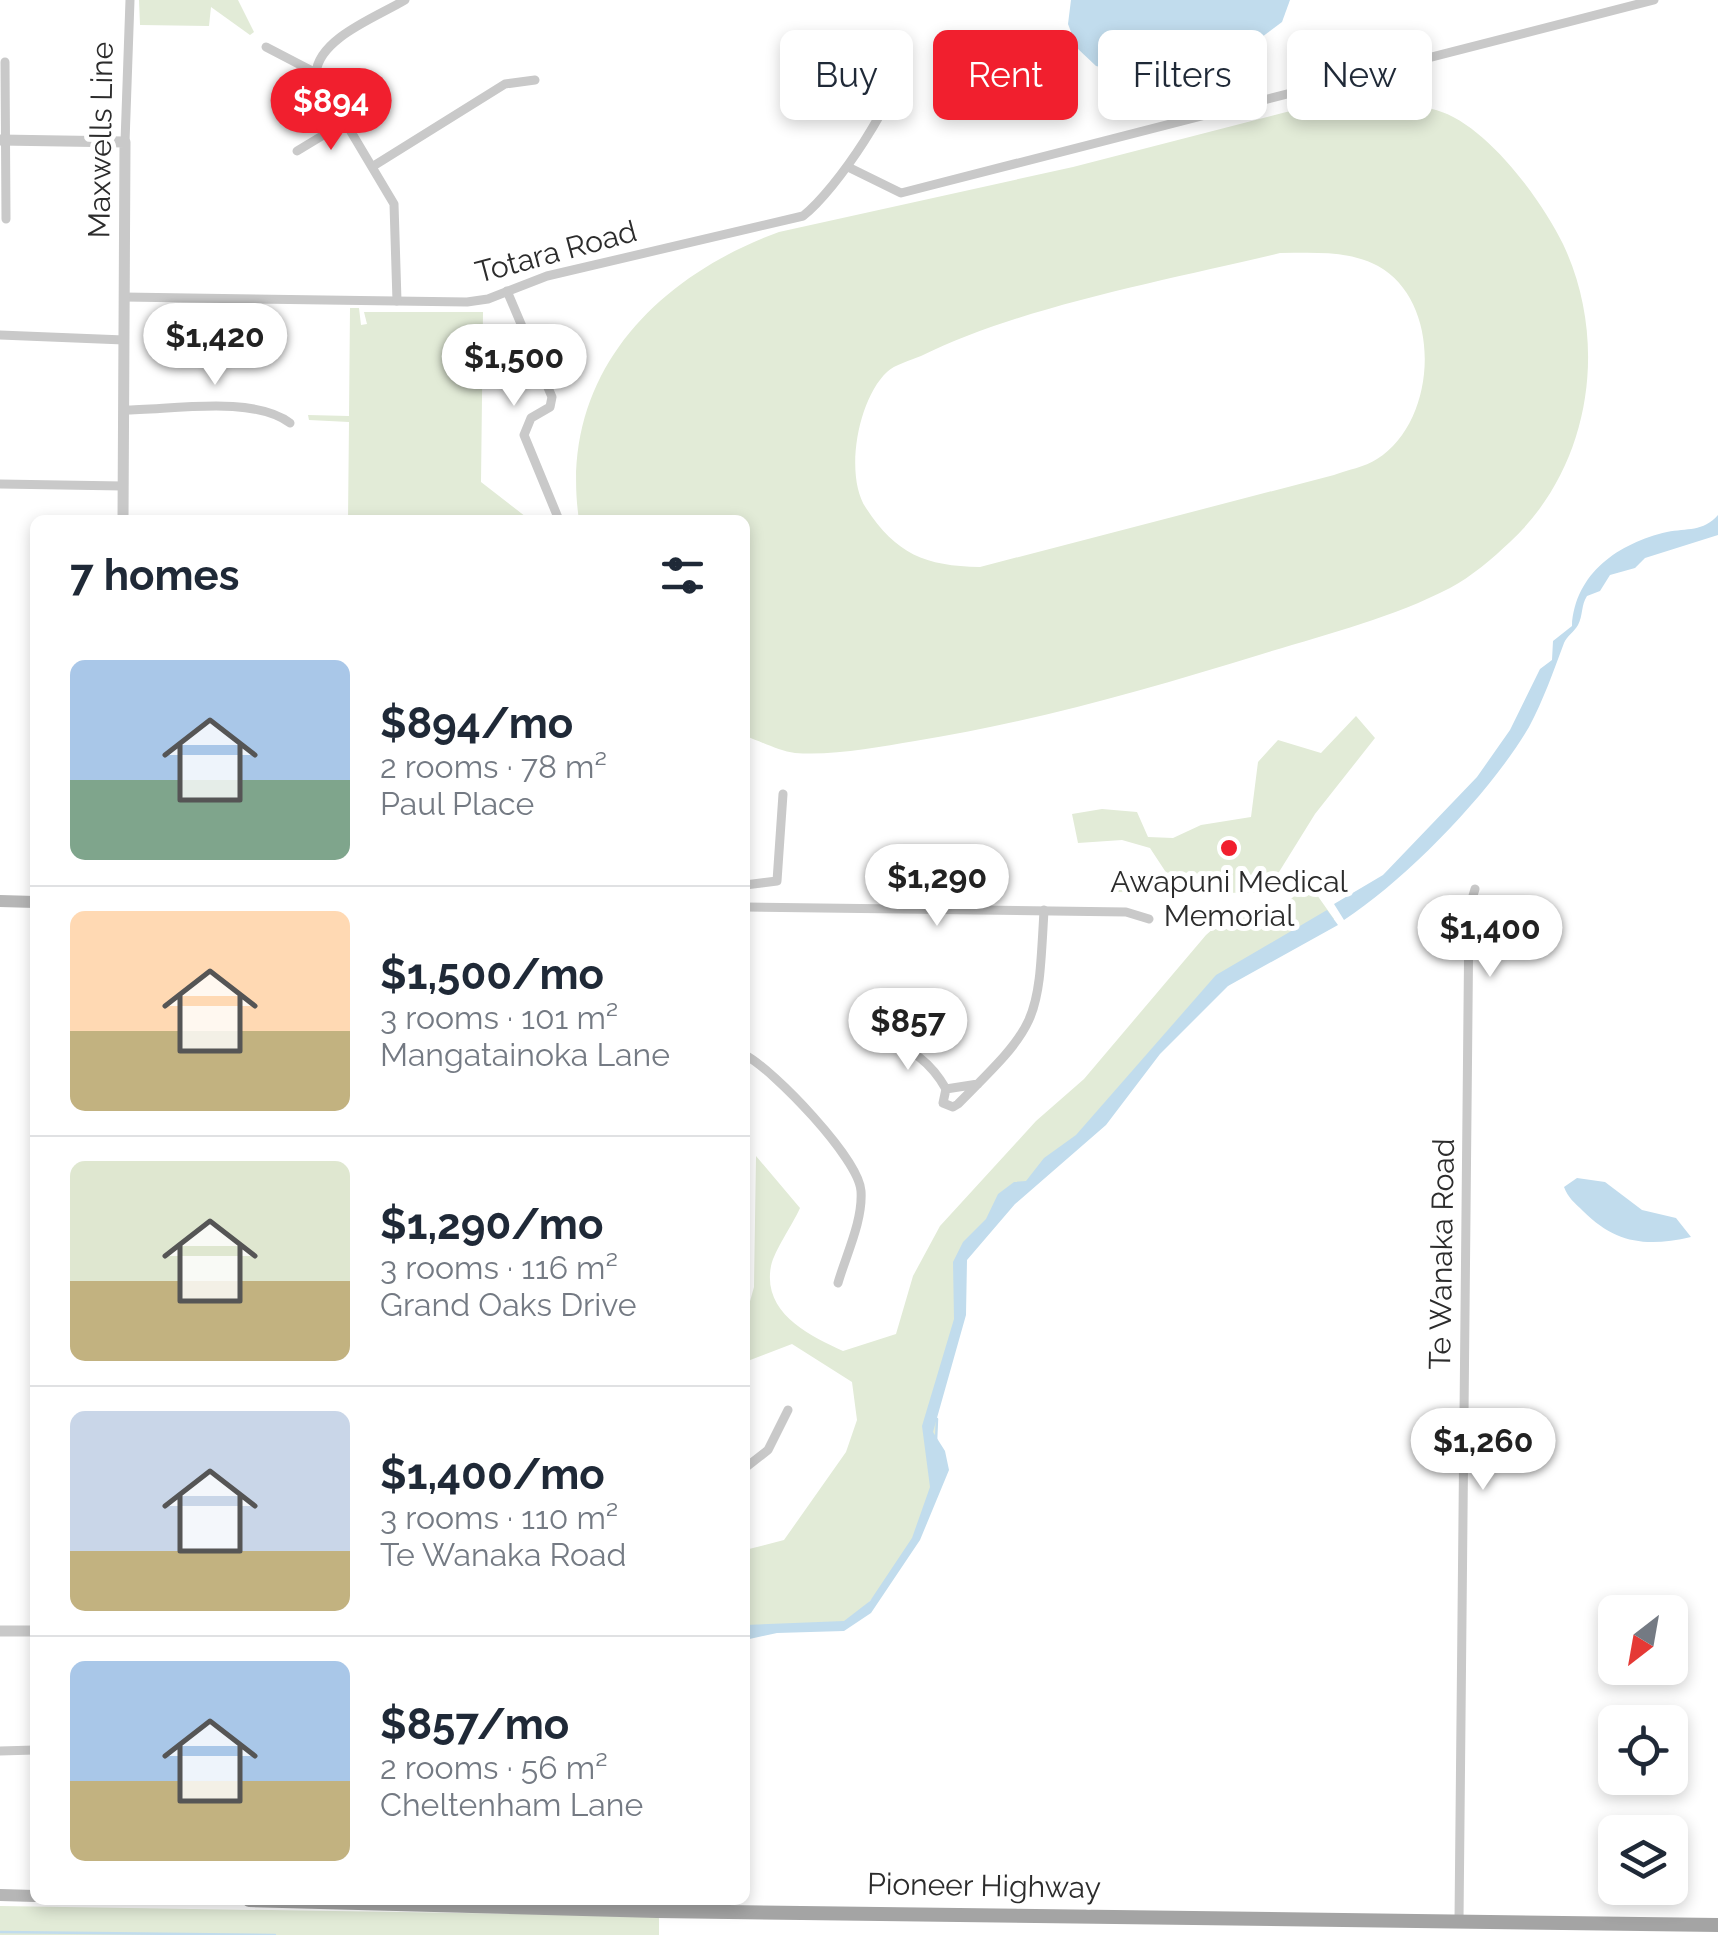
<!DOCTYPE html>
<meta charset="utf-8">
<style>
body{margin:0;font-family:Raleway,sans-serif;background:#f2f2f3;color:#1f2937;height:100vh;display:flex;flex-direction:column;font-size:38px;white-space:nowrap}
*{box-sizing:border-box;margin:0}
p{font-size:32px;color:#747a83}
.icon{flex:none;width:55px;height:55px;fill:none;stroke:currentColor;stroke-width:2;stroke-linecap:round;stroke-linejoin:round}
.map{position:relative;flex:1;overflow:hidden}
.sheet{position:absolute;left:30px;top:515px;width:720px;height:1390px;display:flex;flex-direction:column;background:#fff;border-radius:15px;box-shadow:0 5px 15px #0003}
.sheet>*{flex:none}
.banner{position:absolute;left:780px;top:30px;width:788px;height:90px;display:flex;gap:20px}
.needle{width:65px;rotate:211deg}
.controls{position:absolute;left:1598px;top:1595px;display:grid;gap:20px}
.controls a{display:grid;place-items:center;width:90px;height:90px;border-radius:15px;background:#fff;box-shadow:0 5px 15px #0003;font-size:50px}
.price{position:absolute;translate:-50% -85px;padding:0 22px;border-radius:35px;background:#fff;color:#222;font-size:32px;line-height:65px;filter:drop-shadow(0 2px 5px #0008)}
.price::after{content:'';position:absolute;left:50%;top:60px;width:30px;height:22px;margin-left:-15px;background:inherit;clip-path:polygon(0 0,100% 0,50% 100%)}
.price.selected{background:#f11f2e;color:#fff}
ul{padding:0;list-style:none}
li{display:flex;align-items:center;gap:30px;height:250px;padding:0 40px}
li+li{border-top:2px solid #e0e1e3}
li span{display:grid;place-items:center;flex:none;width:280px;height:200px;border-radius:15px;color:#555}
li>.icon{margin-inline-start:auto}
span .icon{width:120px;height:120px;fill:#fffc;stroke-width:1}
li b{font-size:42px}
h2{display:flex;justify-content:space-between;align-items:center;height:120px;padding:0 40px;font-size:42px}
.tag{padding:0 35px;border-radius:15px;background:#fff;box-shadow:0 5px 15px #0003;font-size:35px;line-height:90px}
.tag.selected{background:#f11f2e;color:#fff}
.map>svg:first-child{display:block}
</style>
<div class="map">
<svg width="1718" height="1935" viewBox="0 0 1718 1935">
<rect width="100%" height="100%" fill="#fff"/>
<g fill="#e2ebd7" fill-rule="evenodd">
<polygon points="139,0 238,0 254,32 250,35 211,7 209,26 140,25"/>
<path d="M 1362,99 C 1386,102 1413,103 1436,110 C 1486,124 1541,199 1563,244 C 1609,341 1592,466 1510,542 C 1493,558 1471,577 1450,588 C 1390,619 1323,635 1259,655 C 1145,690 1033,722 915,741 C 878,747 833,756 795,753 C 779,751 760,741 745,736 L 745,520 L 579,520 C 558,378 653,278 779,232 L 1073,167 L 1321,103 ZM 1280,253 C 1313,253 1348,250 1378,266 C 1443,302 1438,421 1377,459 C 1365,467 1347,470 1334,475 L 980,567 C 925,566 896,554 866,508 C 844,475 858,399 887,372 C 894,365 911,360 921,356 C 1022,306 1168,280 1280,253 Z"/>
<polygon points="350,308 359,308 361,325 367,324 364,312 483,312 481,482 530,520 348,520 349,422 309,420 308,415 349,416"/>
<polygon points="1356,716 1375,738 1315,814 1266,893 1115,892 1117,873 1169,877 1150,848 1122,840 1078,843 1072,814 1102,809 1137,812 1148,837 1173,838 1201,825 1251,817 1258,762 1278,740 1321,753"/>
<path d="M 1306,893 L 1317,895 L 1334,919 L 1216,993 L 1018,1195 L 963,1262 L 962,1317 L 937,1408 L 936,1469 L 924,1523 L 898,1568 L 848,1627 L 745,1634 L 745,1550 L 784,1540 L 846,1452 L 857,1420 L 852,1382 L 792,1344 L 745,1362 L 745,1319 L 754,1287 L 756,1156 L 800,1208 C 792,1226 775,1249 771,1266 C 762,1313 809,1335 843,1351 L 896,1334 L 913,1276 L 940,1226 L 1036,1121 L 1084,1079 L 1206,935 L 1230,914 L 1274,917 L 1294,896 Z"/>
<polygon points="0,1906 659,1916 659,1935 0,1935"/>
</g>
<g fill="#c1dced">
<polygon points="1071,0 1290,0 1282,22 1262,37 1121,72 1096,66 1077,48 1068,24"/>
<path d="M 1718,515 L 1718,535 L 1645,558 L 1635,568 L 1610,575 L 1600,591 L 1587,596 C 1581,605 1583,616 1578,625 C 1574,632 1567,636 1564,643 C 1554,670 1543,701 1529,727 C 1491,792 1407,879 1344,920 L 1334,904 L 1383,875 L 1477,777 L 1510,730 L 1540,669 L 1552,660 L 1553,641 L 1572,626 C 1575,573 1619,543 1667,532 C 1687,528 1703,532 1718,515 Z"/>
<polygon points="1327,910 1338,925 1228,986 1160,1054 1106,1125 1015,1204 967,1260 966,1315 933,1432 945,1451 949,1470 920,1540 871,1613 844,1631 777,1633 745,1640 745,1625 844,1621 870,1601 912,1538 930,1487 922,1426 954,1319 953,1262 963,1242 986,1219 998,1194 1014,1182 1026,1181 1044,1158 1076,1135 1216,975"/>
<path d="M 1577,1178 L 1605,1182 L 1642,1210 L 1676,1218 L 1691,1237 C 1647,1247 1616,1244 1583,1211 C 1575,1203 1568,1198 1564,1187 Z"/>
</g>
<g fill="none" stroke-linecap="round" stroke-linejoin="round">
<g stroke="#c1dced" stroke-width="2.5">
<polyline points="936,1441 937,1419"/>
<polyline points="0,1932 275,1935"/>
</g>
<g stroke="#c9c9c9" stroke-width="9">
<polyline points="266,47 316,73"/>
<polyline points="5,62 6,219"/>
<polyline points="125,142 130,0"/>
<polyline points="297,151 345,122"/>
<polyline points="375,165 505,84 535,80"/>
<polyline points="848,167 901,193 1654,0"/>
<polyline points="507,291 552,397 550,407 531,418 524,435 559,520"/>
<path d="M 124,297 L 467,302 L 488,299 L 547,276 L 803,216 C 837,189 899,97 904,53"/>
<path d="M 397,301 L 394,204 L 316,73 C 319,38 377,17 405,0"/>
<polyline points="0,335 124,340"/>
<path d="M 124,410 C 171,410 253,395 290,423"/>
<polyline points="0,484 123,486"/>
<polyline points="745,885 777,881 783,794"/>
<polyline points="745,907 1126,912 1149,919"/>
<path d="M 883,1040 C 911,1047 932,1064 946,1089"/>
<path d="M 745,1055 C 774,1070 859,1159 861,1191 C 863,1221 846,1255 838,1283"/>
<path d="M 978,1084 L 946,1089 L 943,1103 L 953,1107 L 958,1104 C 1039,1023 1038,1024 1044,910"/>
<polyline points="745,1468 768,1450 788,1410"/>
<polyline points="0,1751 35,1750"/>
<polyline points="1459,1921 1469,909 1475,889"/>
</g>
<g stroke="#c9c9c9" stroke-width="11">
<polyline points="0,140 125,142 123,520"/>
<polyline points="0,1631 35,1631"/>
</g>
<g stroke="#b6b6b6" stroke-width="12">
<polyline points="0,901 35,902"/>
<polyline points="0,1895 35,1896"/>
</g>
<polyline stroke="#a4a4a4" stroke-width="14" points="249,1900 657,1911 1718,1925"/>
</g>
<circle fill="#f11f2e" stroke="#fff" stroke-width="4" cx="1229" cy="848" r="10"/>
<g text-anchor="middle" stroke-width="10" stroke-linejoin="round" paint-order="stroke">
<g font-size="30" fill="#2c2c2c" stroke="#fff">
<text transform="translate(101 140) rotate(-89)" y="10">Maxwells Line</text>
<text transform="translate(556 252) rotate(-15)" y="10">Totara Road</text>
<text transform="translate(1442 1254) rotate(-89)" y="10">Te Wanaka Road</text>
<text transform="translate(984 1886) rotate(1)" y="10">Pioneer Highway</text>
</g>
<g font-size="30" fill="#2c2c2c" stroke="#fff">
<text x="1229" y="892">Awapuni Medical<tspan x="1229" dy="34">Memorial</tspan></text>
</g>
</g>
</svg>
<div class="controls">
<a><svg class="needle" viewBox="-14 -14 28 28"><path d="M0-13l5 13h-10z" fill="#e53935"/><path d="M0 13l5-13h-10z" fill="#747a83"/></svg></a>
<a><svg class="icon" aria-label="locate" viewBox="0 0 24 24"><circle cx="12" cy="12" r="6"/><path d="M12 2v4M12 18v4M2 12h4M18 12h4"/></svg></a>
<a><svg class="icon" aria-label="layers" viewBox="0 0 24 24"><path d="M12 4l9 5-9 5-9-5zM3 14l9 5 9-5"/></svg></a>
</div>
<b class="price selected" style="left:331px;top:153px">$894</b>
<b class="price" style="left:215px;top:388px">$1,420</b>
<b class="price" style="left:514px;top:409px">$1,500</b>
<b class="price" style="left:937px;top:929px">$1,290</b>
<b class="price" style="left:1490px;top:980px">$1,400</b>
<b class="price" style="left:908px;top:1073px">$857</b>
<b class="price" style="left:1483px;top:1493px">$1,260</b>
<div class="banner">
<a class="tag">Buy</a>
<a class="tag selected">Rent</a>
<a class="tag">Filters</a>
<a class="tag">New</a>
</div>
<section class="sheet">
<h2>7 homes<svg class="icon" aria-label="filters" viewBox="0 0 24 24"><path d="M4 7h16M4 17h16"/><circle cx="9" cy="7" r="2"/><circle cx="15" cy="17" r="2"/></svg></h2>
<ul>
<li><span style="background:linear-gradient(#a9c7e8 60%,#7fa58c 0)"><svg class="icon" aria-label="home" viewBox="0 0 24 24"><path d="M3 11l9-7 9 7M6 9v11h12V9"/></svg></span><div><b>$894/mo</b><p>2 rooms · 78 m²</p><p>Paul Place</p></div></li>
<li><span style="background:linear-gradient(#ffd9b3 60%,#c2b280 0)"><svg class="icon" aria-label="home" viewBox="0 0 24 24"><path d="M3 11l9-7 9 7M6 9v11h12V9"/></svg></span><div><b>$1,500/mo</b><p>3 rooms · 101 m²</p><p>Mangatainoka Lane</p></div></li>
<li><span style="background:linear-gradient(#dfe7d0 60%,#c2b280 0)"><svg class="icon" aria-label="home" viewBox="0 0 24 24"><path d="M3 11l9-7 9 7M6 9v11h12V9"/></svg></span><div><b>$1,290/mo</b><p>3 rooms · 116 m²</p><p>Grand Oaks Drive</p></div></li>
<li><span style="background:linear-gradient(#c9d6e8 70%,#c2b280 0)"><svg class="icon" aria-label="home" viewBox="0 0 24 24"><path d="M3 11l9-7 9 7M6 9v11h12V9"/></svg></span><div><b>$1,400/mo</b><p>3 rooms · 110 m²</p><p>Te Wanaka Road</p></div></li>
<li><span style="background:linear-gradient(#a9c7e8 60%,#c2b280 0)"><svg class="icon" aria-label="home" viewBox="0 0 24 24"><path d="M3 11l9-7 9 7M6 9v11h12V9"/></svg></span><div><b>$857/mo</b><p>2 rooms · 56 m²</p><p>Cheltenham Lane</p></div></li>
</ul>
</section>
</div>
